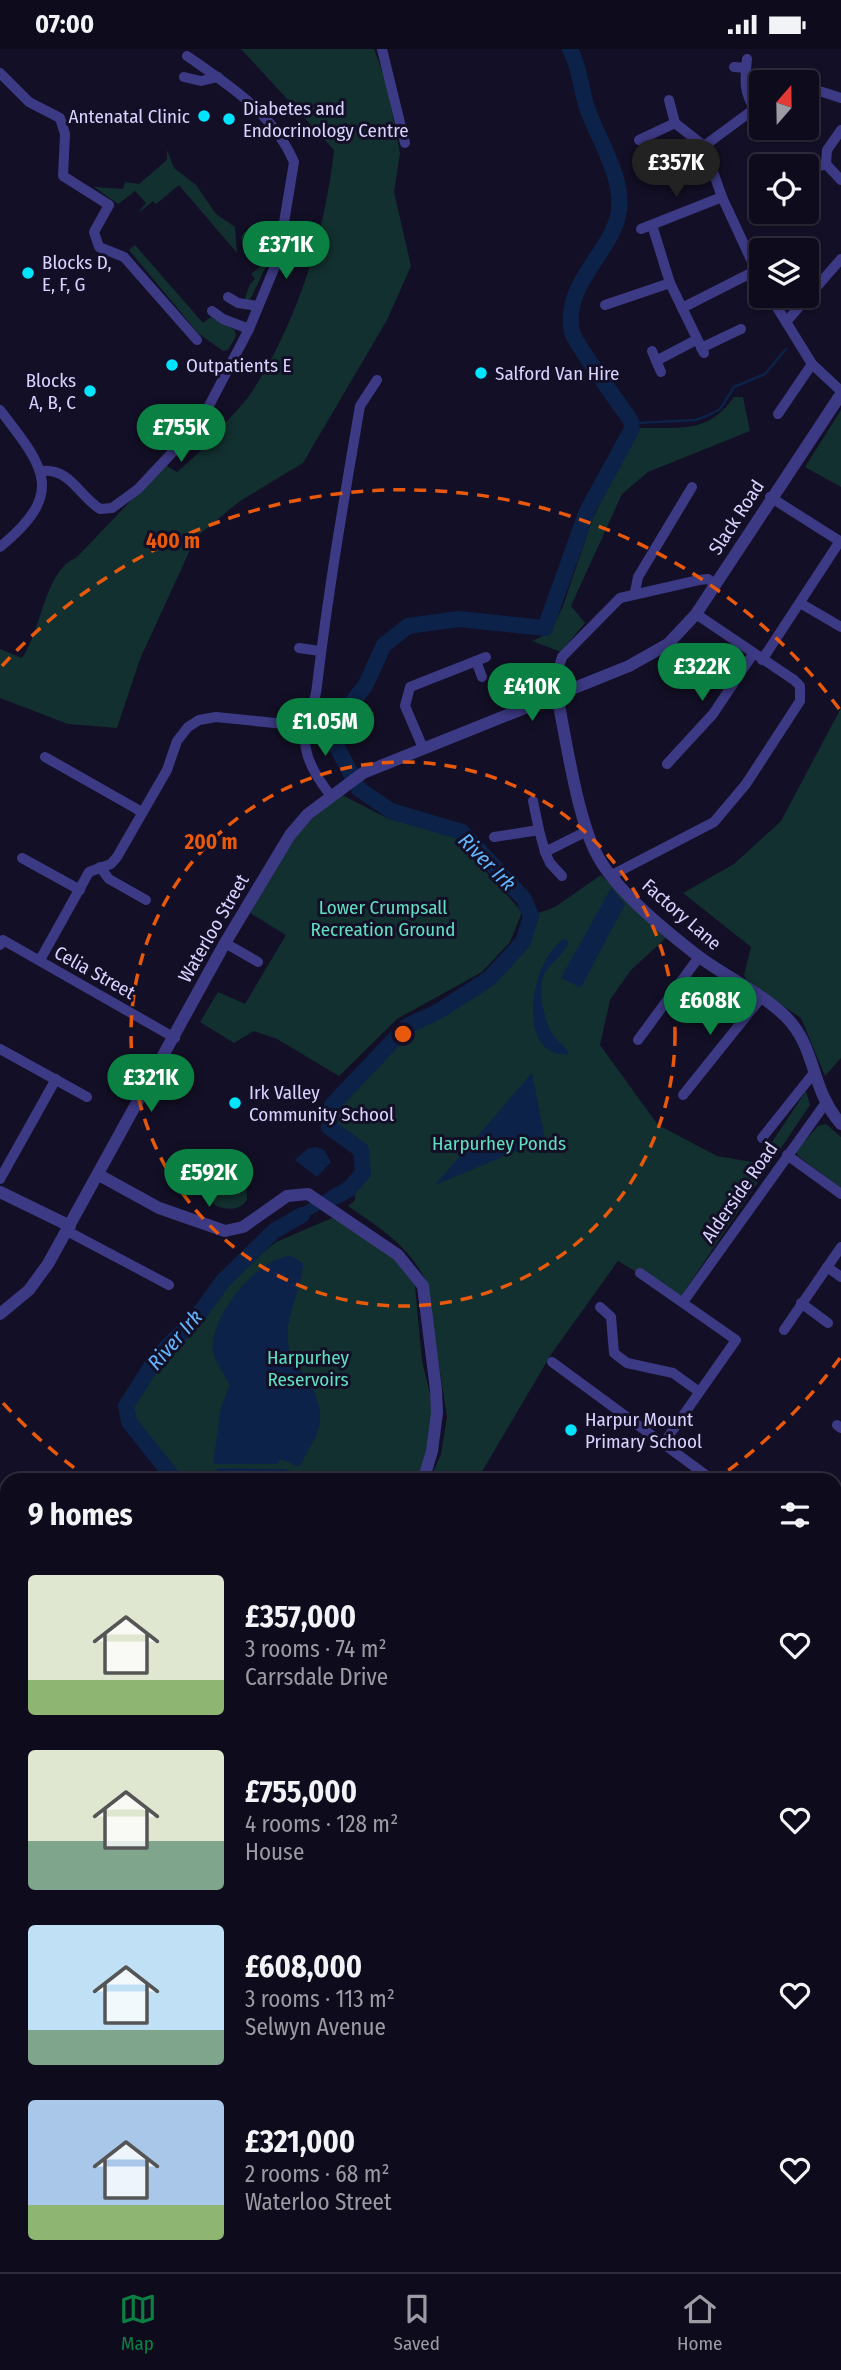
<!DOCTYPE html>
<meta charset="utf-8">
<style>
body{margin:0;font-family:"Fira Sans Condensed",sans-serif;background:#1c1929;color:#f1f3f6;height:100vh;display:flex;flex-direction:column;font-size:26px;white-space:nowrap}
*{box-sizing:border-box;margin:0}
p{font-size:23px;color:#9b9ba3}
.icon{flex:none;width:38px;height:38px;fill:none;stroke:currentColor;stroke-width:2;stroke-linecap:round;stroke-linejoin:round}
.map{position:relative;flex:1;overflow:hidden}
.details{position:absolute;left:0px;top:1424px;width:842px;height:800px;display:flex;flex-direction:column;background:#0e0b1c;border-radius:21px 21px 0 0;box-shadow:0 2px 5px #0004,0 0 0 2px #2e2b3b}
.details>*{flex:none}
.needle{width:46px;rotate:20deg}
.tools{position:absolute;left:749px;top:21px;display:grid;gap:14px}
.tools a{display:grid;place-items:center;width:70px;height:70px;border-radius:7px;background:#0e0b1c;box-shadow:0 2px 5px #0004,0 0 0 2px #2e2b3b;font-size:35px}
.price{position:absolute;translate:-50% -60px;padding:0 16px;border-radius:24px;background:#0b8043;color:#fff;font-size:23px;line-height:46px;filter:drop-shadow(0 2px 4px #0008)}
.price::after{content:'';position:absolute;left:50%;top:42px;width:21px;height:16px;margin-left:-10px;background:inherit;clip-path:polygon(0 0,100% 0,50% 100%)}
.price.on{background:#222;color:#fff}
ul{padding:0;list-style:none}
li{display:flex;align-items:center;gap:21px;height:175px;padding:0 28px}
li span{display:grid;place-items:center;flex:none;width:196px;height:140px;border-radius:7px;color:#555}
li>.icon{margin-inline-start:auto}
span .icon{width:84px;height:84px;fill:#fffc;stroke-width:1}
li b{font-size:30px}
h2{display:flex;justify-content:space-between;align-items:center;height:84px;padding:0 28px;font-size:30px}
.status{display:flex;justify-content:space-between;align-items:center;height:49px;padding:0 35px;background:#0e0b1c;direction:ltr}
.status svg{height:19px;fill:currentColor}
.tabs{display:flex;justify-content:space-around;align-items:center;height:98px;border-top:2px solid #2e2b3b;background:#0e0b1c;font-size:19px;color:#9b9ba3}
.tabs a{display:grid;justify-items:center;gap:4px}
.tabs .on{color:#0b8043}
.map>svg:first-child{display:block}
</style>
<div class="status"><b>07:00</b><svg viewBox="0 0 49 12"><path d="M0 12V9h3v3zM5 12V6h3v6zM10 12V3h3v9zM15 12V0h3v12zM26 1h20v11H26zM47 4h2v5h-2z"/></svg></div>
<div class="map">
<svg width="841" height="2223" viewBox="0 0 841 2223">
<rect width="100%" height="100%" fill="#130f26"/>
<g fill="#12302f">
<path d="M 241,0 L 374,0 L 386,32 L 400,104 L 394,143 L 411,217 L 387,271 L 303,414 L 240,452 L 196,488 L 140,610 L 117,679 L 68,675 L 0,649 L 0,600 L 22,609 C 41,584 45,520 76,509 L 165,416 L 177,423 L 213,391 L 205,380 L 209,372 L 221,379 C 232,366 246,353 255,338 C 299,268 325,183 334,101 Z"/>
<polygon points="167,101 174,119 196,136 216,165 235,178 237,204 179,136 156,155 153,152 137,165 146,154 135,142 118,155 94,138 123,140 125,133 139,135 167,111"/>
<polygon points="244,183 274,189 269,211 249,253 244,252 250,235 255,230 251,225 263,215 248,196 243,199 241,189"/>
<polygon points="135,196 203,274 211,268 235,281 236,287 228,301 223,302 198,284 129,201"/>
<path d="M 734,348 L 743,348 L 750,382 L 648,423 L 622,445 L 571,557 L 585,574 L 561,603 L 532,592 L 550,584 L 563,557 L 592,471 L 635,385 L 640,379 C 681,378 708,385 734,348 Z"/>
<polygon points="841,361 841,438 805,418"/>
<polygon points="841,659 841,1009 825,1027 801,969 747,933 744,926 751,898 683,844 734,815 781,772"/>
<polygon points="340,745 389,770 454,787 522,863 510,893 482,923 397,970 339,1027 277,990 254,982 234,994 200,973 218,943 245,955 286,886 250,864 294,786"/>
<path d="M 601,826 L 666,889 L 631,921 L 610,951 L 600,996 L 658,1076 L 717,1107 L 758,1114 L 806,1042 L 810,1056 L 680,1249 L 618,1212 L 552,1304 L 477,1431 L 430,1431 L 441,1405 L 447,1368 L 426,1232 C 409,1197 380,1179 348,1157 L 355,1151 L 356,1110 L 337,1080 L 338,1060 L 409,982 L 494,933 L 527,896 L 538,864 L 555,858 Z"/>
<polygon points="826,1075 841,1088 841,1139 798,1107 796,1102 818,1077"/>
<path d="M 217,1116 L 246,1133 L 247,1151 C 233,1170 204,1155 195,1137 L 202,1119 Z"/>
<polygon points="339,1166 391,1206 415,1237 422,1312 434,1361 429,1392 417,1431 179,1431 135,1373 132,1357 162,1311 203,1271 228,1233 276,1193"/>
<polygon points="7,1949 7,2217 186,2217 184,2223 0,2223 0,1953"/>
</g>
<g fill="#0c2248">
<polygon points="611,839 625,855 581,939 561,929"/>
<path d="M 564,890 L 569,893 C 564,905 556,910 548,919 C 535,934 543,969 552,984 C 557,994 565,994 569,1005 C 514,1011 530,910 564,890 Z"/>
<polygon points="532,1024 545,1090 435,1136"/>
<polygon points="316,1098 324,1101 331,1113 317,1128 295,1111 307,1100"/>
<polygon points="345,1133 353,1142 290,1178 281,1171"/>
<path d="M 291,1207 L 303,1214 C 302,1243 282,1270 289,1300 C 291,1309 300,1320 306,1328 C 330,1369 321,1379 299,1418 L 281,1410 L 278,1415 L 213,1415 L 221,1358 L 230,1336 C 225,1326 214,1312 213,1302 C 209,1268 257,1209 291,1207 Z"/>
<polygon points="218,1419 285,1420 295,1425 296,1431 211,1431"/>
</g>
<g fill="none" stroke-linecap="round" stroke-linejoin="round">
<polyline stroke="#0c2248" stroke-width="2.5" points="632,380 637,374 696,371 709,366 720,360 734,338 765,325 786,300"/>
<g stroke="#0c2248" stroke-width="16">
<path d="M 334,1148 L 348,1141 L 363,1124 L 361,1101 L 329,1078 L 332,1056 L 407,977 L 439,962 L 490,929 L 523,893 L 531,867 L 524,850 L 462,783 L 391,762 L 359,740 L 337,698 L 334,682 L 339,670 L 365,637 L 384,596 L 408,577 L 458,570 L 545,579 L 587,462 L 632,380 L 631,372 C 621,357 575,295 572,283 C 562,234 613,203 619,162 C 624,128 596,87 586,56 C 581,38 579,16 570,0"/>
<polyline points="176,1432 129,1373 126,1357 157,1308 197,1268 223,1232 274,1182 302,1166"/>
<polyline points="0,1848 7,1842"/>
</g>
<g stroke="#3d3a85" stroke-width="10">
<polyline points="382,0 405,94"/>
<path d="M 747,10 C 745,30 743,43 755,60"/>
<polyline points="734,18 746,19"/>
<polyline points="0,24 29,53 60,69 65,85 63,127 109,156 94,183 99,198 124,208 197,291"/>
<polyline points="184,28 201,32 218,28"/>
<polyline points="807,38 841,49"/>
<polyline points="669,51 675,74 704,97"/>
<polyline points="841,81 827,101 826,115 841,131"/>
<polyline points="639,91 675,74"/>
<polyline points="704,97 722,148 761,232"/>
<polyline points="704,97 761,55"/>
<polyline points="793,115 794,117"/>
<polyline points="807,121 826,115"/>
<polyline points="652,176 670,234 704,304"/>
<polyline points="641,180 722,148"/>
<polyline points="770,247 812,315 841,342"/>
<polyline points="228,248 238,254 258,257"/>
<polyline points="605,256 670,234"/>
<polyline points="682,259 755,222"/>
<polyline points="212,262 223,270 249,280"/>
<polyline points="786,273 841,210"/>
<polyline points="701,299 741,280"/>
<polyline points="652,302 661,323"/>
<polyline points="656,312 696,291"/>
<path d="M 0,361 C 45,419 66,444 0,498"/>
<polyline points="778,365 812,315"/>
<path d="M 42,422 C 70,419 79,447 100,460 L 112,459 L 138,440 L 200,374 L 249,280 L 278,210 L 294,113 C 273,64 230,37 187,7"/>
<polyline points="770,448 841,493"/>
<polyline points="635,543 638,528 692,438"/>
<polyline points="800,554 841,578"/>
<polyline points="299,599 320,602"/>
<polyline points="762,611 840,492"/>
<polyline points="476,612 482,628"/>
<polyline points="560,644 557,624 562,608 620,549 699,531 708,530 715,535"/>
<polyline points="423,699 405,657 410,638 486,608"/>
<polyline points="45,708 142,763"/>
<polyline points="667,715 713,665 753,605"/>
<path d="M 331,747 C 320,733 309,717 306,700 C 301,676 315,660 317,637 C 328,543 344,450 360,357 L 377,331"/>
<polyline points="533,752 539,781"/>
<polyline points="494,788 539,781 545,803 587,782"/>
<polyline points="545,803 550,814 562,827"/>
<polyline points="22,809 80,841"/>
<polyline points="100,818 109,830 146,851"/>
<polyline points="612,826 714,773 746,735 800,652 800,637 794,631 696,565"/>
<polyline points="225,894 258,913"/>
<polyline points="0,896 3,891 175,989"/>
<polyline points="40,911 89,823 111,815 117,808 167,721 177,692 188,678 199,671 216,668 304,677"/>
<polyline points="638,991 699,908"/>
<polyline points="0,1000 87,1048"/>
<polyline points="683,1046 760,950"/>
<polyline points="762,1089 813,1025"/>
<polyline points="787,1106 841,1145"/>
<polyline points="0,1130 56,1030"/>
<polyline points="67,1182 169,1236"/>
<polyline points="827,1218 841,1228"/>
<polyline points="640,1224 736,1291 663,1395"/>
<polyline points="683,1253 825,1055"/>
<polyline points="801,1254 828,1274"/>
<polyline points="600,1258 611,1268 614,1304 627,1314 673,1324 698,1342"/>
<polyline points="784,1281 841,1198"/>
<polyline points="552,1313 714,1432"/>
<polyline points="837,1376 841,1379"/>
<polyline points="835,1450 841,1443"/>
<polyline points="0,1673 7,1685"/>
<polyline points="835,1717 841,1720"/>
<polyline points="835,1754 841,1748"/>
<polyline points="835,1889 841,1883"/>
<polyline points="835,2049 841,2046"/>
<polyline points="835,2074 841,2084"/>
<polyline points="835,2183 841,2179"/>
<polyline points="398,2217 408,2223"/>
<polyline points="788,2217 790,2223"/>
<polyline points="365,2223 368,2217"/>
<polyline points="463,2223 467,2217"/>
<polyline points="641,2223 653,2217"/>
</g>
<g stroke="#3d3a85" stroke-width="12">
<path d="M 557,646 C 566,690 577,768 597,806 C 616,842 666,882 698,907 C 726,928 762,944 786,968 C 817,999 810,1040 841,1075"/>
<polyline points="99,1126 159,1159 225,1182 243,1178 287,1147 308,1145 398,1206 423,1237 436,1341 437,1364 432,1402 423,1432"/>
<polyline points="0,1143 70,1177"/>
<polyline points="0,1265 29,1241 48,1215 225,894 290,786 308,765 363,724 629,617 668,595 696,565 841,345"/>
</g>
<g stroke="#c25bff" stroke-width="16">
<polyline points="835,1507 841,1501"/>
<polyline points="288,2223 290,2217"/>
<polyline points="301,2223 303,2217"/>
</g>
</g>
<g fill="none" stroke="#e8590c" stroke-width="3.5" stroke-dasharray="12 9">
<circle cx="403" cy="985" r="272"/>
<path d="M840 1309A544 544 0 0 1 715 1431M91 1431A544 544 0 0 1 2 1353M2 617A544 544 0 0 1 840 661"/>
</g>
<g fill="#00e5ff" stroke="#130f26" stroke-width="2.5">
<circle cx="204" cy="67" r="7"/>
<circle cx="229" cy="70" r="7"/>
<circle cx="28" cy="224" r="7"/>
<circle cx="172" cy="316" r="7"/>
<circle cx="481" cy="324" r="7"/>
<circle cx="90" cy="342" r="7"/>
<circle cx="235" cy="1054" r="7"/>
<circle cx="571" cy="1381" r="7"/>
</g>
<g text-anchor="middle" stroke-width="6" stroke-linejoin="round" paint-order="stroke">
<g font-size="19" fill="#d9d4ff" stroke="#130f26" text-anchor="start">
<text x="243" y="66">Diabetes and<tspan x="243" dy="22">Endocrinology Centre</tspan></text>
<text x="190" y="74" text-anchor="end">Antenatal Clinic</text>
<text x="42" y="220">Blocks D,<tspan x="42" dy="22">E, F, G</tspan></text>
<text x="186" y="323">Outpatients E</text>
<text x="495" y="331">Salford Van Hire</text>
<text x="76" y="338" text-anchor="end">Blocks<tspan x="76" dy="22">A, B, C</tspan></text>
<text x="249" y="1050">Irk Valley<tspan x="249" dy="22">Community School</tspan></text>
<text x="585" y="1377">Harpur Mount<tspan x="585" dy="22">Primary School</tspan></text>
</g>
<g font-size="19" fill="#d9d4ff" stroke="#130f26">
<text transform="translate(736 468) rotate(-57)" y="7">Slack Road</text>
<text transform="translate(682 865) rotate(41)" y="7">Factory Lane</text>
<text transform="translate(213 879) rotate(-60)" y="7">Waterloo Street</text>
<text transform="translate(95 923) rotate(29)" y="7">Celia Street</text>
<text transform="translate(739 1143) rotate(-55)" y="7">Alderside Road</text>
</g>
<g font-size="19" fill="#5fe0c0" stroke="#130f26">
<text x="383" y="865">Lower Crumpsall<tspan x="383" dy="22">Recreation Ground</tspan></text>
<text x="499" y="1101">Harpurhey Ponds</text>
<text x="308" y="1315">Harpurhey<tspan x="308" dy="22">Reservoirs</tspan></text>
</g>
<g font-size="21" font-style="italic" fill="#62b6ff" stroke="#130f26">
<text transform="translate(487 813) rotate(45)" y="7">River Irk</text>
<text transform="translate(175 1291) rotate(-49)" y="7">River Irk</text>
</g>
</g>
<circle cx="403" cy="985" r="10" fill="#e8590c" stroke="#130f26" stroke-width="3.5"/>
<g font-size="21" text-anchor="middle" font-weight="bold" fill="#e8590c" stroke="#130f26" stroke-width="6" stroke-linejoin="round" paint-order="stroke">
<text x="173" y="499">400 m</text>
<text x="211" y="800">200 m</text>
</g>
</svg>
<div class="tools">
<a><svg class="needle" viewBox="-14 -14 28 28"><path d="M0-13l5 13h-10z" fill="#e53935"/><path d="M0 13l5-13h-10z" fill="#9b9ba3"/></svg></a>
<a><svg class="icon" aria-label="locate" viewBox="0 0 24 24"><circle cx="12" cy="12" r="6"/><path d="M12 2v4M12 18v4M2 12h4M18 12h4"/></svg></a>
<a><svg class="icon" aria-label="layers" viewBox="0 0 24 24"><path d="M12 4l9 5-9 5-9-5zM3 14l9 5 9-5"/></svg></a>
</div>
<b class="price on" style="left:676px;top:150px">£357K</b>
<b class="price" style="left:286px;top:232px">£371K</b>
<b class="price" style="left:181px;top:415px">£755K</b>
<b class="price" style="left:702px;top:654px">£322K</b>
<b class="price" style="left:532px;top:674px">£410K</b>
<b class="price" style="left:325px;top:709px">£1.05M</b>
<b class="price" style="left:710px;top:988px">£608K</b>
<b class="price" style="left:151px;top:1065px">£321K</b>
<b class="price" style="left:209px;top:1160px">£592K</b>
<section class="details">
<h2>9 homes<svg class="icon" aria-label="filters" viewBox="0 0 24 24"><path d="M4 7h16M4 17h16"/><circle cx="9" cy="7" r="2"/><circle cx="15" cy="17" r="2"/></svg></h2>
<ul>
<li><span style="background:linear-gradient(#dfe7d0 75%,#8fb573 0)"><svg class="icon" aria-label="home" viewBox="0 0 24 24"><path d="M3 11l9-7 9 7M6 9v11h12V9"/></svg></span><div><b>£357,000</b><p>3 rooms · 74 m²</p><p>Carrsdale Drive</p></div><svg class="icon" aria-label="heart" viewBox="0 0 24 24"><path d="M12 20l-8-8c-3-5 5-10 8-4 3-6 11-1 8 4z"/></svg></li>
<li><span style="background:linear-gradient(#dfe7d0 65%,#7fa58c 0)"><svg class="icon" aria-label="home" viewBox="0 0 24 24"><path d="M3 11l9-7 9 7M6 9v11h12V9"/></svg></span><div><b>£755,000</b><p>4 rooms · 128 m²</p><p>House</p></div><svg class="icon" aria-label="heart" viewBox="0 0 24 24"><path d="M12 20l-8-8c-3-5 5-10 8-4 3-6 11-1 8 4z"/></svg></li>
<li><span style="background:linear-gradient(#bfe0f5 75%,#7fa58c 0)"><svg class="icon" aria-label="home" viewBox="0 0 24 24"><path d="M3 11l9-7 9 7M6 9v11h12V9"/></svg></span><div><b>£608,000</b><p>3 rooms · 113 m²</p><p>Selwyn Avenue</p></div><svg class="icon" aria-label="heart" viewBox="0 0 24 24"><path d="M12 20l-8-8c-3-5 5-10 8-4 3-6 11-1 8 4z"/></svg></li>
<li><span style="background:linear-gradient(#a9c7e8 75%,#8fb573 0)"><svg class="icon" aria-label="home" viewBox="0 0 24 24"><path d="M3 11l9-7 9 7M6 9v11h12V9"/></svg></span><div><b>£321,000</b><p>2 rooms · 68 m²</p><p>Waterloo Street</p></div><svg class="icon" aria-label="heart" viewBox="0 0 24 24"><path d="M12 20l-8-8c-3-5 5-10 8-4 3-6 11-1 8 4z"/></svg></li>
</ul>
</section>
</div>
<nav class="tabs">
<a class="on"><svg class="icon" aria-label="map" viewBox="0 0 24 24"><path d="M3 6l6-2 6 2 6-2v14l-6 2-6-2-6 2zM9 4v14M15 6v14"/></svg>Map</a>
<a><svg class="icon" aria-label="saved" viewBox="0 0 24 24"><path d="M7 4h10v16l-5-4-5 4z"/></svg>Saved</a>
<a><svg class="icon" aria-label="home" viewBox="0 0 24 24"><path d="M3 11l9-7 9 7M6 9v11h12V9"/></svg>Home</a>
</nav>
